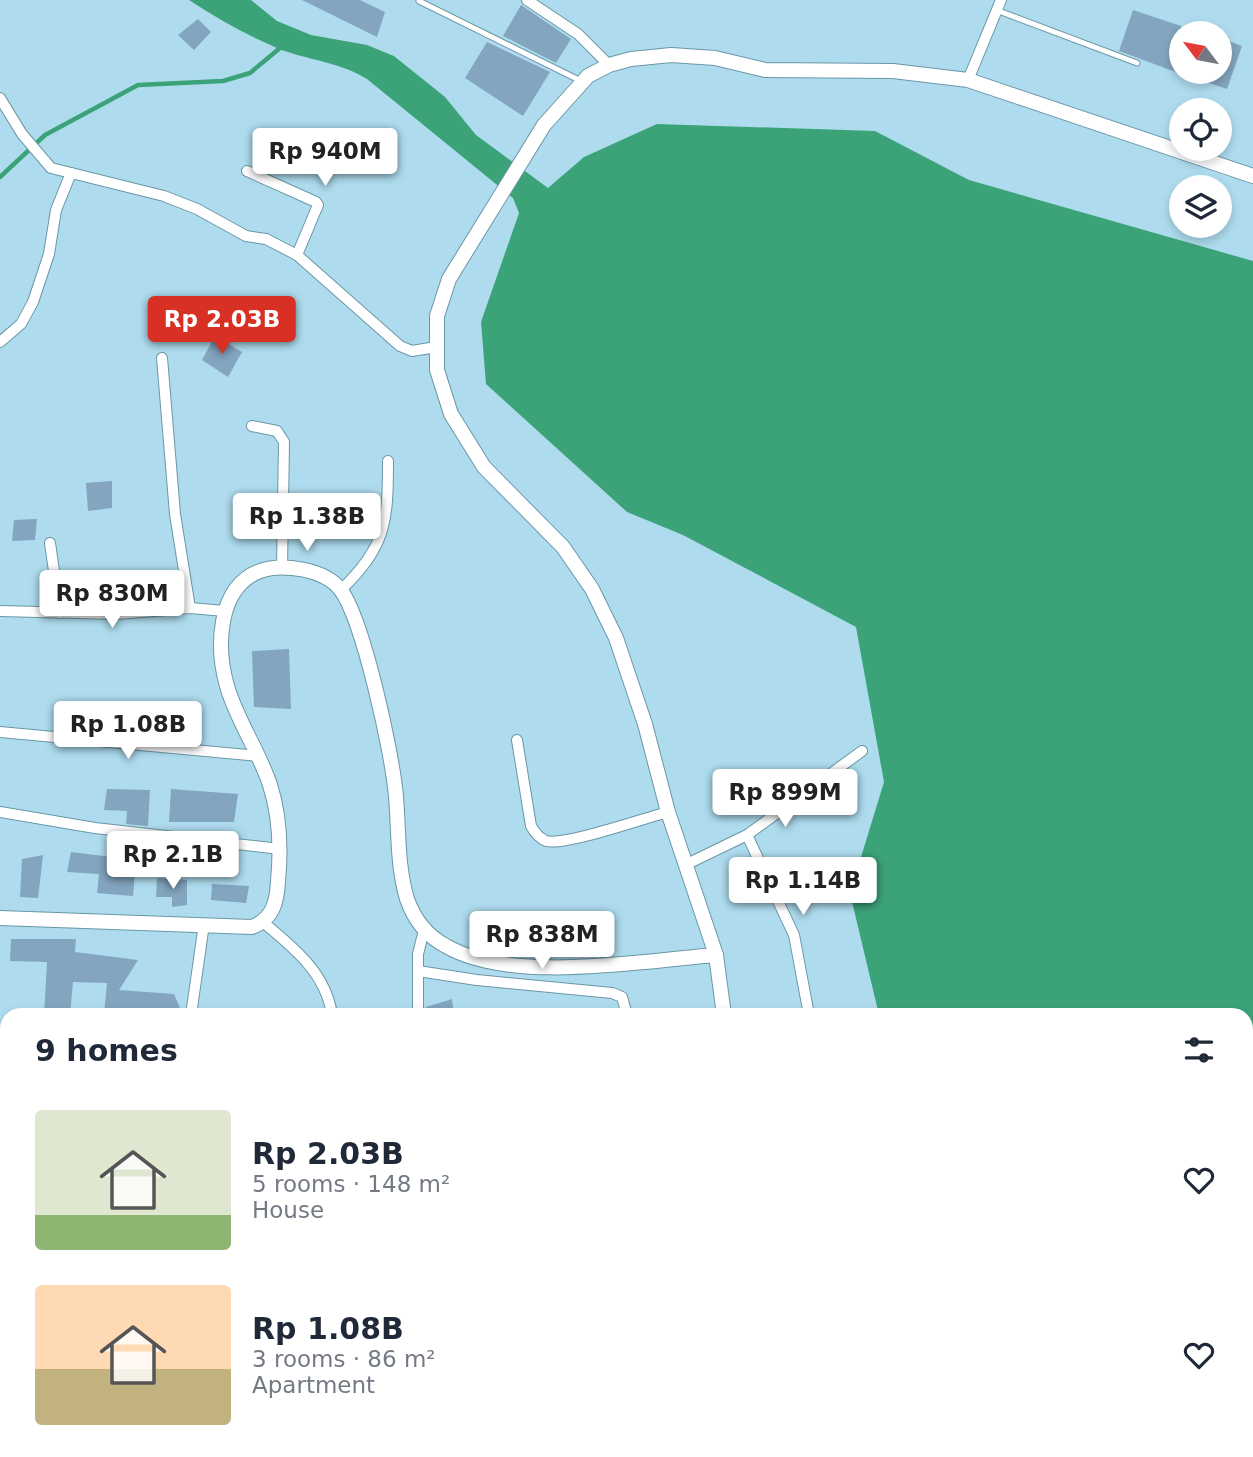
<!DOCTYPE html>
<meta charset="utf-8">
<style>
body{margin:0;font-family:"DejaVu Sans",sans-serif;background:#f6f6f7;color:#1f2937;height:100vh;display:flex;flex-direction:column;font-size:26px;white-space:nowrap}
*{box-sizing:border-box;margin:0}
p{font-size:23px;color:#747a83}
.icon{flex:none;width:38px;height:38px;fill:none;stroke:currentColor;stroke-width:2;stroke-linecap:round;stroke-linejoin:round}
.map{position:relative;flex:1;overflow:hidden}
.drawer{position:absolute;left:0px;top:1008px;width:1253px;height:450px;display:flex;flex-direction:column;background:#fff;border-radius:21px 21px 0 0;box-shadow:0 4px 10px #0003}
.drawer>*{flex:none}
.needle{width:46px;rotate:302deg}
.controls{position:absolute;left:1169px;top:21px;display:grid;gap:14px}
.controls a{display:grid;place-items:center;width:63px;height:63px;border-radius:50%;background:#fff;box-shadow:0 4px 10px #0003;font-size:35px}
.price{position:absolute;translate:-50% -60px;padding:0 16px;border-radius:7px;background:#fff;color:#222;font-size:23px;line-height:46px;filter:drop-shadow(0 2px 4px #0008)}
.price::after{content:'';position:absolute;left:50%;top:42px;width:21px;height:16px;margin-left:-10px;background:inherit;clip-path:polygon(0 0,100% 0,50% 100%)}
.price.selected{background:#d93025;color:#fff}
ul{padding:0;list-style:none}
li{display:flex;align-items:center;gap:21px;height:175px;padding:0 35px}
li span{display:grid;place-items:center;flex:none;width:196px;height:140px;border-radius:7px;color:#555}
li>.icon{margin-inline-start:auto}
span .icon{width:84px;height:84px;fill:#fffc;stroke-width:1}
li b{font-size:30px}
h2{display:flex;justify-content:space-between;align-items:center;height:84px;padding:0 35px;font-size:30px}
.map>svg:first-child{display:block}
</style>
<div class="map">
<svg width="1253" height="1457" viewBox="0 0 1253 1457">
<rect width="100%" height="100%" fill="#aedcee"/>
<path fill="#3ca379" d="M 189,0 L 251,0 L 277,21 L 311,35 L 367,45 L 394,56 L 445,97 L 476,135 L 548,188 L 584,157 L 657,124 L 875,131 L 969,180 L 1253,261 L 1253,1457 L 1142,1457 L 1140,1451 L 1246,1451 L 1246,1015 L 879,1015 L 850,893 L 884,782 L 856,627 L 683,535 L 627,512 L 486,384 L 481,322 L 519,213 L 513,198 L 367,79 C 341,63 314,61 285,51 C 251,38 220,20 189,0 Z"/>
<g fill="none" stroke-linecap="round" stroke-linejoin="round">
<polyline stroke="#3ca379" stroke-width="4.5" points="0,177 45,135 138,85 223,81 250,73 280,48 285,48"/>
</g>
<g fill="#83a5bf">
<polygon points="302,0 360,0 385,12 377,37"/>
<polygon points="521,5 571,39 556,63 503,36"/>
<polygon points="1133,10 1181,26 1181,74 1119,51"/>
<polygon points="198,19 211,32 194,50 178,35"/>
<polygon points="1220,38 1242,46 1227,89 1182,74 1220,72"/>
<polygon points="487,42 550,72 523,116 465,78"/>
<polygon points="215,336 242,352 228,377 202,360"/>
<polygon points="112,481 112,508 88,511 86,483"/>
<polygon points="37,519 35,540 12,541 14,520"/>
<polygon points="289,649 291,709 254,707 252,651"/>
<polygon points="107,789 150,790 148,826 126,824 127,811 104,810"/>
<polygon points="171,789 238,794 234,822 169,822"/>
<polygon points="71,852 136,860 133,896 97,893 99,874 67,872"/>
<polygon points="43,855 38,898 20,897 22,859"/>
<polygon points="157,878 187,880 187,905 172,907 172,897 156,897"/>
<polygon points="212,884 249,886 246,903 211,900"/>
<polygon points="11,939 76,939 75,952 138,960 119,990 174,994 183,1015 104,1015 107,983 73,982 70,1015 44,1015 47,962 10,961"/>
<polygon points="452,999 454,1015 426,1015 426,1007"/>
</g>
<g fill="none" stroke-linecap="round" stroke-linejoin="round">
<defs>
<g id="service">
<polyline points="419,1 581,81"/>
<polyline points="996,10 1137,63"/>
</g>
<g id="minor">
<polyline points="527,0 578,34 609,65"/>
<polyline points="968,80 1001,0"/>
<polyline points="0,98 22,134 51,168 164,196 197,209 246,236 266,239 297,255 400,346 412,351 436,347"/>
<polyline points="247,171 316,202 318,205 297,255"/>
<polyline points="0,342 21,324 33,302 49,254 56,210 71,173"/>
<polyline points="162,358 175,514 190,608"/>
<polyline points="252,426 277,431 284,442 282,568"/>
<polyline points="50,543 60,613"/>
<path d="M 341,590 C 386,546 388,522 388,461"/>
<polyline points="0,611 117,614 190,608 225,611"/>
<polyline points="0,732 258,756"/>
<path d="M 517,740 L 531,826 C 535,833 539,838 546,841 C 565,846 645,818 668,812"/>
<polyline points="0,812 95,828 280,849"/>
<polyline points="747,835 794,935 809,1015"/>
<polyline points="685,865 747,835 862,751"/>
<path d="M 264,923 C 294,948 326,973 332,1015"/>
<polyline points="418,971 477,980 612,993 622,997 627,1015"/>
<polyline points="191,1015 204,924"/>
<polyline points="418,1015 418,954 424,930"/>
<polyline points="1015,1451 1015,1457"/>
<polyline points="588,1457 589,1451"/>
<polyline points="715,1457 718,1451"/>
</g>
<g id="tertiary">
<path d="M 0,918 L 252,927 C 273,919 277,902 278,881 C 281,850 280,816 270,785 C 259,751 237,721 227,686 C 216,648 217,587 260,571 C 282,563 324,569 340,589 C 363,618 393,756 396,797 C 399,832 397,865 407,899 C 414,919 427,936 446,946 C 512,984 640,961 716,955"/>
<polyline points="724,1015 716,955 668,812 645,724 616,638 592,589 563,547 484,467 451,414 437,370 437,316 449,279 544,125 588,76 609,65 631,59 671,55 715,58 765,70 893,71 968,80 1253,176"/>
<polyline points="0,1257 7,1264"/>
<polyline points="119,1451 121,1457"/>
<polyline points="641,1457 644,1451"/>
</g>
</defs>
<use href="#service" stroke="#6a97a7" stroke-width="7"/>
<use href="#minor" stroke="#6a97a7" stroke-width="12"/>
<use href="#tertiary" stroke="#6a97a7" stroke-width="16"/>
<use href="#service" stroke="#fff" stroke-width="5"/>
<use href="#minor" stroke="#fff" stroke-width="10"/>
<use href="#tertiary" stroke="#fff" stroke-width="14"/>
</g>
</svg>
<div class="controls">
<a><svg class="needle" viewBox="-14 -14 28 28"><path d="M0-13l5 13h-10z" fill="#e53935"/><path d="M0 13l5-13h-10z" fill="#747a83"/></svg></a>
<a><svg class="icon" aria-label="locate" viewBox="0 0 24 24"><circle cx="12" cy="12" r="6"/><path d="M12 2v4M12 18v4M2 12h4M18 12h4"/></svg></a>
<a><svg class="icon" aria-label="layers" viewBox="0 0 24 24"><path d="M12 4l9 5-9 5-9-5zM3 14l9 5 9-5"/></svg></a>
</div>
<b class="price" style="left:325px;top:188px">Rp 940M</b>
<b class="price selected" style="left:222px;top:356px">Rp 2.03B</b>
<b class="price" style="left:307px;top:553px">Rp 1.38B</b>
<b class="price" style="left:112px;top:630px">Rp 830M</b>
<b class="price" style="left:128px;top:761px">Rp 1.08B</b>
<b class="price" style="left:785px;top:829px">Rp 899M</b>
<b class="price" style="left:173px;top:891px">Rp 2.1B</b>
<b class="price" style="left:803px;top:917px">Rp 1.14B</b>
<b class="price" style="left:542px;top:971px">Rp 838M</b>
<section class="drawer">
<h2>9 homes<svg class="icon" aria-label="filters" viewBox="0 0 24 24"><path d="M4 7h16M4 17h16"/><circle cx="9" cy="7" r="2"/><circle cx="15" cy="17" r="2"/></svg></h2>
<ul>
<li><span style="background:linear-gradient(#dfe7d0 75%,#8fb573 0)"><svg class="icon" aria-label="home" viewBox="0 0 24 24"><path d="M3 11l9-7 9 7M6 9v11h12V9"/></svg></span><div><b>Rp 2.03B</b><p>5 rooms · 148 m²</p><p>House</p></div><svg class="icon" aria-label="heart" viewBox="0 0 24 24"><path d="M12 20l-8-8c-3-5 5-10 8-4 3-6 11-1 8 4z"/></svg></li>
<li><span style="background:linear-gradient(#ffd9b3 60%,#c2b280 0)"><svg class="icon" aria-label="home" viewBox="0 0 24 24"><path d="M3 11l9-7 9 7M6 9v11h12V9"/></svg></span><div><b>Rp 1.08B</b><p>3 rooms · 86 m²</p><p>Apartment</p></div><svg class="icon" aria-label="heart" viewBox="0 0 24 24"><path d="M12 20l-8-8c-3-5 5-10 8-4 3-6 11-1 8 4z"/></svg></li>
</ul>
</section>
</div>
